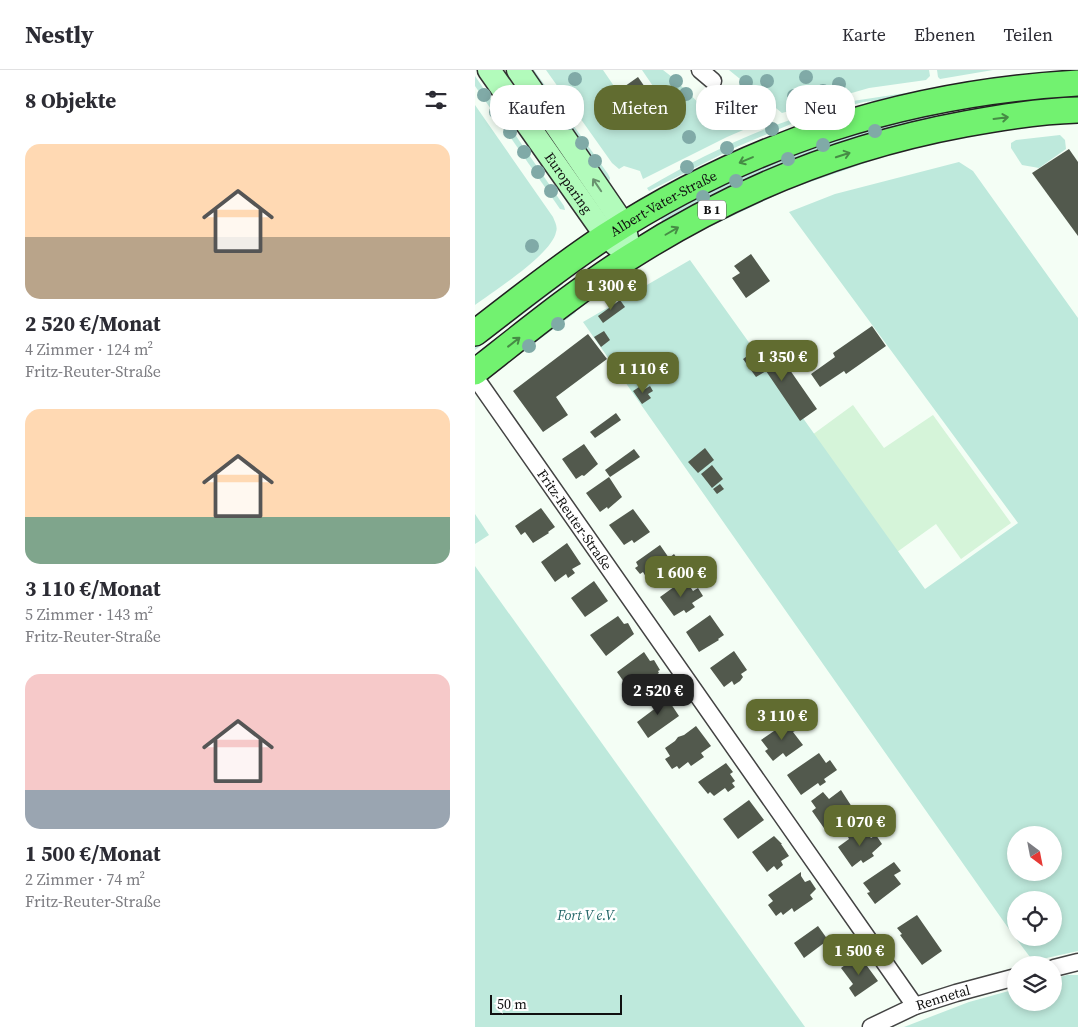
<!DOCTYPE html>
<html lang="de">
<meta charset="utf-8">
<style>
body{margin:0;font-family:"Source Serif 4",serif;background:#f7f7f7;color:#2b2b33;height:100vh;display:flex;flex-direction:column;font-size:19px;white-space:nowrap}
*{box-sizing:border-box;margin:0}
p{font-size:16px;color:#7c7c81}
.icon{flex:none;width:28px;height:28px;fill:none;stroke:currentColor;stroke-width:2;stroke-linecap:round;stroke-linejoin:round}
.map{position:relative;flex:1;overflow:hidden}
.drawer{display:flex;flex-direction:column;background:#fff;width:475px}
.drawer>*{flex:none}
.guide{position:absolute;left:15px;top:15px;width:475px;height:45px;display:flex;gap:10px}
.needle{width:32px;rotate:148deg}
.buttons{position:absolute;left:532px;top:756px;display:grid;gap:10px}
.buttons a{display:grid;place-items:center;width:55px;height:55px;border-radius:50%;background:#fff;box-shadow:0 2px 8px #0003;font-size:25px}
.scale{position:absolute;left:15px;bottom:12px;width:132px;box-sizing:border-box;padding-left:5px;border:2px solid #101010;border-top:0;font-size:14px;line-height:18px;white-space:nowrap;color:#101010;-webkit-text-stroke:4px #fff;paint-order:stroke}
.price{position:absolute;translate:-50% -42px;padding:0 11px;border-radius:10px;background:#616c30;color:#fff;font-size:16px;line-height:32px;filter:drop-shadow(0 1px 2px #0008)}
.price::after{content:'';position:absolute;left:50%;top:30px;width:15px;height:11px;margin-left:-8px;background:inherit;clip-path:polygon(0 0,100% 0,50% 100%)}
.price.selected{background:#222;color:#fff}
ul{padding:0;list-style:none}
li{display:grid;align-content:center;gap:10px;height:265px;padding:0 25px}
li span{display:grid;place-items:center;height:155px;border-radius:15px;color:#555}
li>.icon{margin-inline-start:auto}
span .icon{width:90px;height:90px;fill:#fffc;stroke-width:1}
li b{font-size:21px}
h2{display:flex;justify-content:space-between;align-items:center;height:60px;padding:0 25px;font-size:21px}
.pill{padding:0 18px;border-radius:20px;background:#fff;box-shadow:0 2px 8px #0003;font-size:18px;line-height:45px}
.pill.selected{background:#616c30;color:#fff}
header{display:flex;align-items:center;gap:30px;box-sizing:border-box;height:70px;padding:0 25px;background:#fff;border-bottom:1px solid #e1e1e2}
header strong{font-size:24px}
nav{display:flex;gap:28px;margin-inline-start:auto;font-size:18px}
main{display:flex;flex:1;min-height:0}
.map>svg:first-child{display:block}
</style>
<header>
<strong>Nestly</strong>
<nav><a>Karte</a><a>Ebenen</a><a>Teilen</a></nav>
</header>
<main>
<section class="drawer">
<h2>8 Objekte<svg class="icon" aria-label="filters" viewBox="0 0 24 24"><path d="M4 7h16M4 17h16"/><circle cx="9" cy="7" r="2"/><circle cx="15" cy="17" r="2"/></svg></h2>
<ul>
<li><span style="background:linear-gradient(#ffd9b3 60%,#b9a48a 0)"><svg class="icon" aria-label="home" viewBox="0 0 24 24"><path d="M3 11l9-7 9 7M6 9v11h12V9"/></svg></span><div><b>2 520 €/Monat</b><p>4 Zimmer · 124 m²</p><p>Fritz-Reuter-Straße</p></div></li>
<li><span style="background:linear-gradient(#ffd9b3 70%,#7fa58c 0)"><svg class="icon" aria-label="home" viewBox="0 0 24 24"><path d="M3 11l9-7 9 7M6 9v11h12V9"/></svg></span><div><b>3 110 €/Monat</b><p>5 Zimmer · 143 m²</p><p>Fritz-Reuter-Straße</p></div></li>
<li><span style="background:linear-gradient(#f6c9c9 75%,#9aa5b1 0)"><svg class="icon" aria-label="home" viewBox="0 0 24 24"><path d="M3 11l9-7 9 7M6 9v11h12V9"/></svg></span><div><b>1 500 €/Monat</b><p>2 Zimmer · 74 m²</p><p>Fritz-Reuter-Straße</p></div></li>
</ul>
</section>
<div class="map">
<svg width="603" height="957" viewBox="0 0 603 957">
<rect width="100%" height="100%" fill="#f4fef5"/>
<polygon fill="#d5f4d9" points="378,335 409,378 458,345 536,453 486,489 461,454 422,482 337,365"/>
<g fill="#bee9dc" fill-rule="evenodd">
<polygon points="53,0 59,0 133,104 135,108 134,112 128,106"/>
<polygon points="71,0 128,0 156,41 182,22 167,0 188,0 197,7 236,45 240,60 258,58 289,44 296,48 252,67 168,109 165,101 149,96 144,99 137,93"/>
<polygon points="254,0 454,0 455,6 451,10 394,18 307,43"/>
<polygon points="462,0 518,0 465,9 463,7"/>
<polygon points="0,6 89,136 90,140 85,139 0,16"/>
<polygon points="444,21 451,21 454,24 389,32 372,36 371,32"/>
<path d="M 0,35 L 78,147 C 80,152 83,157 81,162 C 77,184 19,221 0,235 Z"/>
<polygon points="460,42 462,51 188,155 185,145 277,99 373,63"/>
<path d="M 315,50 L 316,54 L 259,78 L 174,121 L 172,118 C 218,91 265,67 315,50 Z"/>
<polygon points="585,65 590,70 591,79 564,98 547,95 536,78 536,73 541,70"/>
<polygon points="395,87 396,91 312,120 232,158 231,156 280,130"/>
<path d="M 484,92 L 498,101 L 603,248 L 603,881 L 558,891 L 536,862 L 108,252 L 215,190 L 450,519 L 543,453 L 314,142 L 360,124 ZM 541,765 L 579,765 L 579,802 L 541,802 ZM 541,830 L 579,830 L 579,868 L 541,868 Z"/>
<polygon points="86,211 88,214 0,280 0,276"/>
<polygon points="103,236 100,243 19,303 23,297"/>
<polygon points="0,444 14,465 0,474"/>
<polygon points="0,496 330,957 0,957"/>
<polygon points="592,905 603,905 603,957 429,957 494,932 541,919 541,932 579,932 579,909"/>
</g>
<g fill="#52594d">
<polygon points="163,7 176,26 156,40 143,21"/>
<polygon points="594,79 603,92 603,166 557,103"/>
<polygon points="276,184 295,211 271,228 257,208 265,203 259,196"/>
<polygon points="145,230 150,237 128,253 123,246"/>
<polygon points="397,256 411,276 371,304 369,301 345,317 336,304 360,287 358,283"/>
<polygon points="129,261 135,270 126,277 119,267"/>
<polygon points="113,264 132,289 81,327 93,345 68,362 38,321"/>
<polygon points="291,278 302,294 308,290 342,339 325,351 291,301 281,307 268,289 278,282 280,285"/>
<polygon points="147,287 161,308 152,313 138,293"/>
<polygon points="167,315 170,319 175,316 178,321 173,324 176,328 167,334 158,321"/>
<polygon points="141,343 146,350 120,368 115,362"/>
<polygon points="109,374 123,394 109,406 107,405 101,409 87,389"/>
<polygon points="230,378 239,390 223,403 213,392"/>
<polygon points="159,379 165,387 135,407 130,400"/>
<polygon points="237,395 248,409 237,418 226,404"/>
<polygon points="134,407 147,427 133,439 132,437 125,442 111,423"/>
<polygon points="245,414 249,419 242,424 238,419"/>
<polygon points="66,438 80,457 73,462 74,463 58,473 50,462 46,465 40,456"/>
<polygon points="158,439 175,462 159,473 157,470 149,475 134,455"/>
<polygon points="92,473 106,494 97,499 100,503 93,508 91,504 80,512 66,492"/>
<polygon points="185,475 194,488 199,484 204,491 190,501 191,503 185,508 184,505 174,512 168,502 165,504 160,498 163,496 161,492"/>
<polygon points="210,509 218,521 223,518 228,526 217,533 220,537 211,543 209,540 199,546 185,527"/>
<polygon points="119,511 133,531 110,547 96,528"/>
<polygon points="235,545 249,565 243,569 244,570 224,582 211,562"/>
<polygon points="143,546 149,554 153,553 159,564 131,586 115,565"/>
<polygon points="259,581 272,600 266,604 268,607 265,611 259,615 257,611 249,617 235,598"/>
<polygon points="169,582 175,591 179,590 185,600 183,601 184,603 156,622 142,602"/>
<polygon points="188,622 204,646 173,668 162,652 182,637 177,630"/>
<polygon points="315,650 322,660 318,662 328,675 311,687 308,683 298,691 290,681 293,679 286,670"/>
<polygon points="221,656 236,676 226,683 229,687 216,696 213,692 204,699 202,696 197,699 190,689 195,686 190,678 200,671 203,667 209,665"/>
<polygon points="344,683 351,693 355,690 362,700 349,709 351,712 345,716 343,713 326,725 312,705"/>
<polygon points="251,693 258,702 255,704 260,711 257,713 260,717 253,722 250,718 239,726 235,722 233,724 223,712"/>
<polygon points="366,720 377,737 373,739 376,743 368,748 371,752 364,757 361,753 351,761 337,741 341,738 336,731 348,722 354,729"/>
<polygon points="274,730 289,750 263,769 248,749"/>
<polygon points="389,758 396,768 401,765 407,774 397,783 399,786 388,793 386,790 377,797 363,777 374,769 373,767 384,760 385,762"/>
<polygon points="299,766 307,774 306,774 314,786 306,791 308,795 302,800 299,796 292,802 277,782"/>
<polygon points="419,792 426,801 419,805 426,814 400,834 392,823 395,822 388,813"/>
<polygon points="326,802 326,806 330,812 335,810 341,819 335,825 338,829 319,842 317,838 308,845 306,842 301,846 293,835 298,831 293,825"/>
<polygon points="442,845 467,881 447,895 425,865 427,864 422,858"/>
<polygon points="343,856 353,870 329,888 319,873"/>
<polygon points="384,885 403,911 380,927 374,918 378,914 366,898"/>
</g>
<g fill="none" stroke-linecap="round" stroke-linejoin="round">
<defs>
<g id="street">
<polyline points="225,0 238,11"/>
<path id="s1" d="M 0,307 L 440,936"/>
<polyline points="579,898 603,892"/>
<path id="s2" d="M 396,957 L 440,936 L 481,923 L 541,907"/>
</g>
<g id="secondary">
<path id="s3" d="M 14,0 L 131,166 L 155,187"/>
<polyline points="43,0 149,155 153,173"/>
</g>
<g id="primary">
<path id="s4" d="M 0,263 C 43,230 85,196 131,166 C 277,72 430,23 603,13"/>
<path d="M 0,302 C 51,262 101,221 155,187 C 258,121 371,76 490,54 C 527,47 565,41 603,40"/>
</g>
</defs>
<use href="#street" stroke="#434343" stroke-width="19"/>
<use href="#secondary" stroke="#323232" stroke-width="25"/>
<use href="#primary" stroke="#212121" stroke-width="28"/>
<use href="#street" stroke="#fff" stroke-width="16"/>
<use href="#secondary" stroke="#b2fbbb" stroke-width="22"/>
<use href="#primary" stroke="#72f270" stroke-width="25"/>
</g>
<g fill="#80aaa7">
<circle cx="331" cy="7" r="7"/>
<circle cx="100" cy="9" r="7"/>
<circle cx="201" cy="11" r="7"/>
<circle cx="292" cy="11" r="7"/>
<circle cx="271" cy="12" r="7"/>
<circle cx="364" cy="14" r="7"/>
<circle cx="348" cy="21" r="7"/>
<circle cx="211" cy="24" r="7"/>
<circle cx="9" cy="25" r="7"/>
<circle cx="319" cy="26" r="7"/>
<circle cx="80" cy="33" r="7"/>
<circle cx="190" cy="39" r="7"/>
<circle cx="231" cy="41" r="7"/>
<circle cx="21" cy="42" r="7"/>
<circle cx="94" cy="53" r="7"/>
<circle cx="297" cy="59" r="7"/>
<circle cx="400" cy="61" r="7"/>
<circle cx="35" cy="62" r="7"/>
<circle cx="214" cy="67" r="7"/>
<circle cx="107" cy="73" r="7"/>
<circle cx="348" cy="75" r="7"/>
<circle cx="252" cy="78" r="7"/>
<circle cx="49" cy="82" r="7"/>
<circle cx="313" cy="89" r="7"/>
<circle cx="120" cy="91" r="7"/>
<circle cx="212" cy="97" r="7"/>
<circle cx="63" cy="102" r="7"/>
<circle cx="261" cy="111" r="7"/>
<circle cx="76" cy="121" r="7"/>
<circle cx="228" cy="127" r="7"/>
<circle cx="57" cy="176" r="7"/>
<circle cx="83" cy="254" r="7"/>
<circle cx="54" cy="276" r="7"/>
</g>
<defs><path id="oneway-shaft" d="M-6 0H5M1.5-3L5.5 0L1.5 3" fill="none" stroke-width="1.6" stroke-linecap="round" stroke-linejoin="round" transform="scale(1.25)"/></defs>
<g stroke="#468c45">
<use href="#oneway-shaft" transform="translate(526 48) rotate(-7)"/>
<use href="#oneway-shaft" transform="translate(368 85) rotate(-18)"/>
<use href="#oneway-shaft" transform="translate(271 90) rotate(157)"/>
<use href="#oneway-shaft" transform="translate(197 161) rotate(-30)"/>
<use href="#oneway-shaft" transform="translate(39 272) rotate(-38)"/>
</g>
<use stroke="#69916e" href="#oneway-shaft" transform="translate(122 115) rotate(-124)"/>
<g text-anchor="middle" stroke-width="5" stroke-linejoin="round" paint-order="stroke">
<rect fill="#fff" stroke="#585858" stroke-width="1" x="223" y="130.5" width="28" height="19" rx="4"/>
<g font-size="12" font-weight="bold" fill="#101010">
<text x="237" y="144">B 1</text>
</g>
<g font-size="14" fill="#101010" stroke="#fff">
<text dy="5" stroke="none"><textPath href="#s3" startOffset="138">Europaring</textPath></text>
<text dy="5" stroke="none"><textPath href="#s4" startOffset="229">Albert-Vater-Straße</textPath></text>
<text dy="5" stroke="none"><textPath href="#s1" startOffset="174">Fritz-Reuter-Straße</textPath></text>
<text dy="5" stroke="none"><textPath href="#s2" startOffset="78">Rennetal</textPath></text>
</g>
<g font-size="14" font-style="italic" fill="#226567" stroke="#fff">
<text x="112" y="850">Fort V e.V.</text>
</g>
</g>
</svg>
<div class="buttons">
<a><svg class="needle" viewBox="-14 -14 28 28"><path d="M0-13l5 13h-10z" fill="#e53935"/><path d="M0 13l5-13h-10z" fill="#7c7c81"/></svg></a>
<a><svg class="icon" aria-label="locate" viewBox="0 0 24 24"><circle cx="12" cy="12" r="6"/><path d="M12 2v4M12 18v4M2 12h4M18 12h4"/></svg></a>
<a><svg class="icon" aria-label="layers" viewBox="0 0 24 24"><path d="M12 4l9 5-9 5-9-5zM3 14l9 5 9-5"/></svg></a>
</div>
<div class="scale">50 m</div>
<b class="price" style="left:136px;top:241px">1 300 €</b>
<b class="price" style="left:307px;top:312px">1 350 €</b>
<b class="price" style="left:168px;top:324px">1 110 €</b>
<b class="price" style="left:206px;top:528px">1 600 €</b>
<b class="price selected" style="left:183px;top:646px">2 520 €</b>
<b class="price" style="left:307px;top:671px">3 110 €</b>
<b class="price" style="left:385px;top:777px">1 070 €</b>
<b class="price" style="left:384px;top:906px">1 500 €</b>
<div class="guide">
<a class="pill">Kaufen</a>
<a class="pill selected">Mieten</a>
<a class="pill">Filter</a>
<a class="pill">Neu</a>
</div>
</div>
</main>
